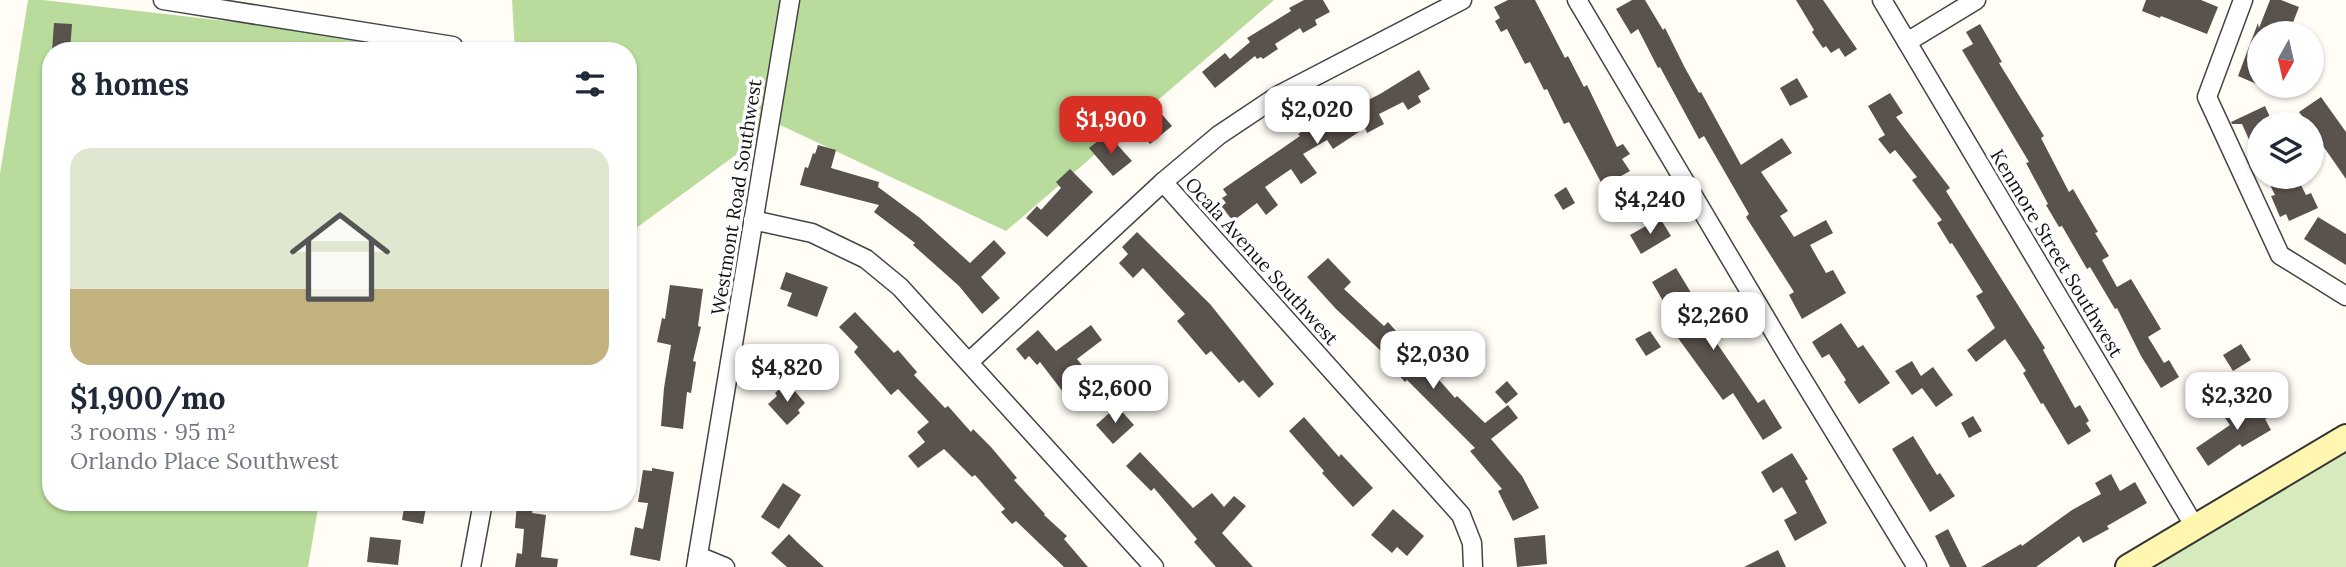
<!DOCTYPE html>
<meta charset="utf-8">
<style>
body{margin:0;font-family:Lora,serif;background:#f2f2f3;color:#1f2937;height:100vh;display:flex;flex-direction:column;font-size:26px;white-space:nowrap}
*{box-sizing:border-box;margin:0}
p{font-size:23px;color:#747a83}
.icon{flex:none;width:38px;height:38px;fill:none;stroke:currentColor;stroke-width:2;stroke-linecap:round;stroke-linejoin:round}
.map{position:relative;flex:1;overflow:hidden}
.sheet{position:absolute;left:42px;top:42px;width:595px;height:469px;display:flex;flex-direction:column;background:#fff;border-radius:28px;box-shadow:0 2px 5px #0004}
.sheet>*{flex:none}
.needle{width:46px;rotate:188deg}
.controls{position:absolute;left:2247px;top:21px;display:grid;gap:14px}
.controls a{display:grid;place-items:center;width:77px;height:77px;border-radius:50%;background:#fff;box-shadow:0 2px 5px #0004;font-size:35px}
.price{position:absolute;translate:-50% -60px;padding:0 16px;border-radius:14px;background:#fff;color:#222;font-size:23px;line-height:46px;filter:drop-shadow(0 2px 4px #0008)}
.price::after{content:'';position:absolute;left:50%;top:42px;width:21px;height:16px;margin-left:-10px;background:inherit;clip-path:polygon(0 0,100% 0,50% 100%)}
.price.active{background:#d93025;color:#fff}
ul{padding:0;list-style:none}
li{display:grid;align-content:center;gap:14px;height:371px;padding:0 28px}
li+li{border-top:2px solid #e0e1e3}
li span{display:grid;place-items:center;height:217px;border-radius:21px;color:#555}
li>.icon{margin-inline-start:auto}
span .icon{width:126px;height:126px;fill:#fffc;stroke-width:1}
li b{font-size:30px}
h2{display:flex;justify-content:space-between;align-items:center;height:84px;padding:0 28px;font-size:30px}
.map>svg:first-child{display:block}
</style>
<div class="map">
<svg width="2346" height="567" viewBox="0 0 2346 567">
<rect width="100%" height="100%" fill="#fffdf5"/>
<polygon fill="#d5ebbd" points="2346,436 2346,567 2121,567"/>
<g fill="#b9dc9c">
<polygon points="28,0 43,0 488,51 51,51 51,502 319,502 308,567 0,567 0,174"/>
<polygon points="512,0 1274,0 1006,231 778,124 628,234 628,51 515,51"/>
</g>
<g fill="#5a524d">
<polygon points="1304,0 1323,0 1330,12 1315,20 1317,25 1303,33 1300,28 1275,44 1278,49 1263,59 1261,57 1257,59 1255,56 1215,88 1202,72 1225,53 1230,59 1250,42 1247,38 1291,11 1289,8"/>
<polygon points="1508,0 1535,0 1565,58 1568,56 1584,87 1587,85 1617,147 1623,144 1630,154 1622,159 1630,171 1603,186 1569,122 1564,124 1547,89 1544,90 1530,62 1525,64 1507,29 1501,32 1495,21 1500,18 1494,7"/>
<polygon points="1632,0 1645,0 1663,30 1665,28 1685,68 1699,93 1701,92 1741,165 1782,138 1792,153 1761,172 1788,211 1780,216 1794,237 1826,220 1833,233 1810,245 1826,273 1833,270 1846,293 1802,319 1789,295 1794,292 1746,217 1749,214 1704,136 1699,139 1660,67 1658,68 1638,29 1631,34 1616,9"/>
<polygon points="1796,0 1823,0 1857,49 1845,57 1839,48 1831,53 1826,46 1823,48 1812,32 1814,30"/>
<polygon points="2146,0 2201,0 2218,7 2207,34 2161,16 2160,18 2142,11"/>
<polygon points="2270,0 2281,0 2299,7 2289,33 2259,33 2259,85 2238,76 2258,23 2259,28"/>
<polygon points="54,23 72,24 70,51 52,51"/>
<polygon points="1980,24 2002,62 1999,63 2044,136 2041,138 2069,192 2073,189 2098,232 2095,233 2109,256 2102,260 2117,287 2131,279 2161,329 2148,337 2164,363 2169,360 2179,377 2161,388 2141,356 2117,308 2115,309 2090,267 2087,269 2062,226 2059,227 2046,205 2048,204 2026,163 2029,162 1962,50 1973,44 1966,32"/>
<polygon points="1419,70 1430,89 1418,96 1421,102 1408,110 1403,102 1379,114 1384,124 1367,133 1365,128 1333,149 1327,140 1303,154 1317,173 1301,184 1291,169 1265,187 1278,205 1266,215 1257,203 1233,221 1221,206 1226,203 1222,198 1227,195 1223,189 1300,136 1298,134 1336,110 1339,115 1380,94"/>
<polygon points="1797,78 1808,97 1790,106 1780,88"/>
<polygon points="1890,93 1903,113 1896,117 1950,188 1946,191 2045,348 2043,350 2075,408 2080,405 2089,421 2086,423 2091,431 2068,445 2043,403 2041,404 2023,373 2026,371 2005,339 1976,362 1967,350 1995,328 1976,296 1983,292 1952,243 1950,244 1937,223 1942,220 1912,180 1917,177 1895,150 1890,154 1878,139 1885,135 1868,106"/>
<polygon points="2321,97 2346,132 2346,179 2312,130 2312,124 2308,124 2299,112"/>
<polygon points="2265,106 2273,124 2259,124 2259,162 2242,124 2232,124 2231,122"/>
<polygon points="1152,111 1155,114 1159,111 1172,126 1150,144 1135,126"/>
<polygon points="1102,138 1108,146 1114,141 1132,161 1113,176 1089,148"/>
<polygon points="818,145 836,150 831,168 879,182 878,187 920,218 970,263 994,240 1006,253 981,277 1000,298 982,314 959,286 913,245 915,243 874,212 879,205 800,185 805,167 808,168 813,153 815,154"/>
<polygon points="1070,169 1093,192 1047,237 1026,218 1037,206 1041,210 1061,188 1056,182"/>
<polygon points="2266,177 2297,177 2306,195 2311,193 2318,208 2289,221 2286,214 2280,217 2271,196 2275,195"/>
<polygon points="1566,187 1575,203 1563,210 1554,195"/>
<polygon points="2318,217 2346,234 2346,265 2304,239"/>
<polygon points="1660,218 1671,236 1641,254 1630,235"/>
<polygon points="1137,232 1210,304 1274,384 1259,398 1243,380 1239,383 1211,351 1206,355 1177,321 1185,314 1143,268 1133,278 1119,263 1128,254 1122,247"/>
<polygon points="1328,258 1351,282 1344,289 1384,326 1388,322 1455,398 1457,396 1485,423 1508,405 1518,418 1491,439 1522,476 1539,508 1513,521 1498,491 1502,489 1470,451 1475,448 1407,380 1405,382 1392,368 1396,365 1336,309 1307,277"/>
<polygon points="1676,268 1701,309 1705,306 1725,336 1716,342 1758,403 1764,399 1782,428 1763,440 1733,393 1723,400 1678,338 1694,327 1680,307 1670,313 1652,282"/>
<polygon points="786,272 828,287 817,317 787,306 792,293 780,289"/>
<polygon points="670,285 703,289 698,326 701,327 693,361 696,362 691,393 687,392 683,429 661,426 664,388 671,345 657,342 662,318 665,319"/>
<polygon points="855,312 894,353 898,350 917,372 914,375 945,408 948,406 971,432 973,429 991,447 1017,478 1014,480 1045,514 1044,515 1067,536 1064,539 1088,567 1064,567 1016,521 1012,524 1001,512 1005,509 975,475 972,477 944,449 918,468 908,456 925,442 917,432 929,422 898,389 891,395 854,352 858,347 839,327"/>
<polygon points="1841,323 1858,348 1863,345 1890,383 1859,404 1844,382 1846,380 1829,354 1822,358 1812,342"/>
<polygon points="1091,325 1102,340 1077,359 1096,383 1085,391 1088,395 1073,405 1040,362 1037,365 1029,356 1025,360 1016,349 1038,330 1056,351"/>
<polygon points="1650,331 1661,347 1646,356 1635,339"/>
<polygon points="2241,344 2251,360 2233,371 2223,355"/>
<polygon points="1912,361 1921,376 1933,367 1953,395 1936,407 1922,388 1912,395 1895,371"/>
<polygon points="1507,381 1518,394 1506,404 1495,392"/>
<polygon points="787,382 805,403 798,410 800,413 787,425 768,404 777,396 775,393"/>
<polygon points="2259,398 2270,417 2265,419 2271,430 2242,447 2240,444 2208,466 2196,448 2230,425 2225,418"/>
<polygon points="1117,406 1134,425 1113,444 1096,425"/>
<polygon points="1973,416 1982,431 1969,438 1961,423"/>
<polygon points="1304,417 1339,457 1341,454 1373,488 1353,507 1322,473 1324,471 1289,431"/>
<polygon points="1913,436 1937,475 1940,473 1955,496 1930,512 1892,449"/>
<polygon points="1140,452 1193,508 1212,493 1224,507 1234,496 1246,506 1222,533 1253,567 1216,567 1194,542 1197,539 1154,488 1151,491 1126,466"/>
<polygon points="1792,453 1808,479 1805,481 1827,523 1795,541 1784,520 1797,513 1782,487 1773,493 1761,472"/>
<polygon points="652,468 674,472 660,561 630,555 635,527 643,529 648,503 638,502 643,470 652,471"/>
<polygon points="2111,474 2120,491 2135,482 2147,503 2107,526 2109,529 2083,543 2079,536 2036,567 1981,567 2021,544 2022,546 2072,510 2101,494 2095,483"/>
<polygon points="783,483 801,495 779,529 761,517"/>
<polygon points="405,502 427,502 423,524 402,520"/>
<polygon points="517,502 534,502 532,513 546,515 541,557 558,559 557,567 515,567 517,553 522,554 524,529 515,528"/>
<polygon points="1393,509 1424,536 1407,556 1397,547 1392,553 1371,535"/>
<polygon points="1948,529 1967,567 1950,567 1935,536"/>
<polygon points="789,534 799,544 824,567 787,567 771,553"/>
<polygon points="1545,535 1547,564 1517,567 1514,538"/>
<polygon points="370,537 401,540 398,565 367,562"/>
<polygon points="1778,550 1786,567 1744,567"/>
</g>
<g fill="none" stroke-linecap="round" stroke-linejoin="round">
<defs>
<g id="street">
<polyline points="163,0 453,46"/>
<polyline points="1577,0 1790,359 1917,567"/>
<polyline points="1882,0 2195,527"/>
<polyline points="2243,0 2207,97 2280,255 2346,296"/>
<polyline points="1907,42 1976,0"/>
<polyline points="1163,182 1461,515 1472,543 1473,567"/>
<polyline points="753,220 812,233 866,259 900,287 1154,567"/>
<polyline points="969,362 1163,182 1219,135 1279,95 1462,0"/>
<polyline points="698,556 725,567"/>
<polyline points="471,567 483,502"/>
<polyline points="696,567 790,0"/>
</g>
<polyline id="secondary" points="2128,567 2346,437"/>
</defs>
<use href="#street" stroke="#444" stroke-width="21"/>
<use href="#secondary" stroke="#333" stroke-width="28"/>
<use href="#street" stroke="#fff" stroke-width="18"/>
<use href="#secondary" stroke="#fff6b0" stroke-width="24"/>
</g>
<g text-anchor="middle" stroke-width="7" stroke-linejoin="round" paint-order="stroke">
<g font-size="19" fill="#111" stroke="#fff">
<text transform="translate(736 197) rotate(-81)" y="7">Westmont Road Southwest</text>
<text transform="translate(2057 253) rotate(59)" y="7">Kenmore Street Southwest</text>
<text transform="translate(1262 261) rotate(48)" y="7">Ocala Avenue Southwest</text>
</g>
</g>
</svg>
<div class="controls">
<a><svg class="needle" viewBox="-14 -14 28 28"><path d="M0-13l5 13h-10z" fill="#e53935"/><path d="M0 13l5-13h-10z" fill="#747a83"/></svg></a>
<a><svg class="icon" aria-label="layers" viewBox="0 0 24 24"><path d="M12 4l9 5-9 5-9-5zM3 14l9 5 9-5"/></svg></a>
</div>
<b class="price" style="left:1317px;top:146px">$2,020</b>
<b class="price active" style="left:1111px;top:156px">$1,900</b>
<b class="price" style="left:1650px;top:236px">$4,240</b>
<b class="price" style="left:1713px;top:352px">$2,260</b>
<b class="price" style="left:1433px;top:391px">$2,030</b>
<b class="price" style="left:787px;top:404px">$4,820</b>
<b class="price" style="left:1115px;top:425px">$2,600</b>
<b class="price" style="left:2237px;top:432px">$2,320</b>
<section class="sheet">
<h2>8 homes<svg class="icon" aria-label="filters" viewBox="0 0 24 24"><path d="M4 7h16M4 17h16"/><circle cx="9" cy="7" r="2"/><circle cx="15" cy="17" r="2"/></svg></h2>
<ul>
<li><span style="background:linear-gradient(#dfe7d0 65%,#c2b280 0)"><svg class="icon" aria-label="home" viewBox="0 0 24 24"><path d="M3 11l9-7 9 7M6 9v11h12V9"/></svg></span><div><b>$1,900/mo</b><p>3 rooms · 95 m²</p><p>Orlando Place Southwest</p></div></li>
</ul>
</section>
</div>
